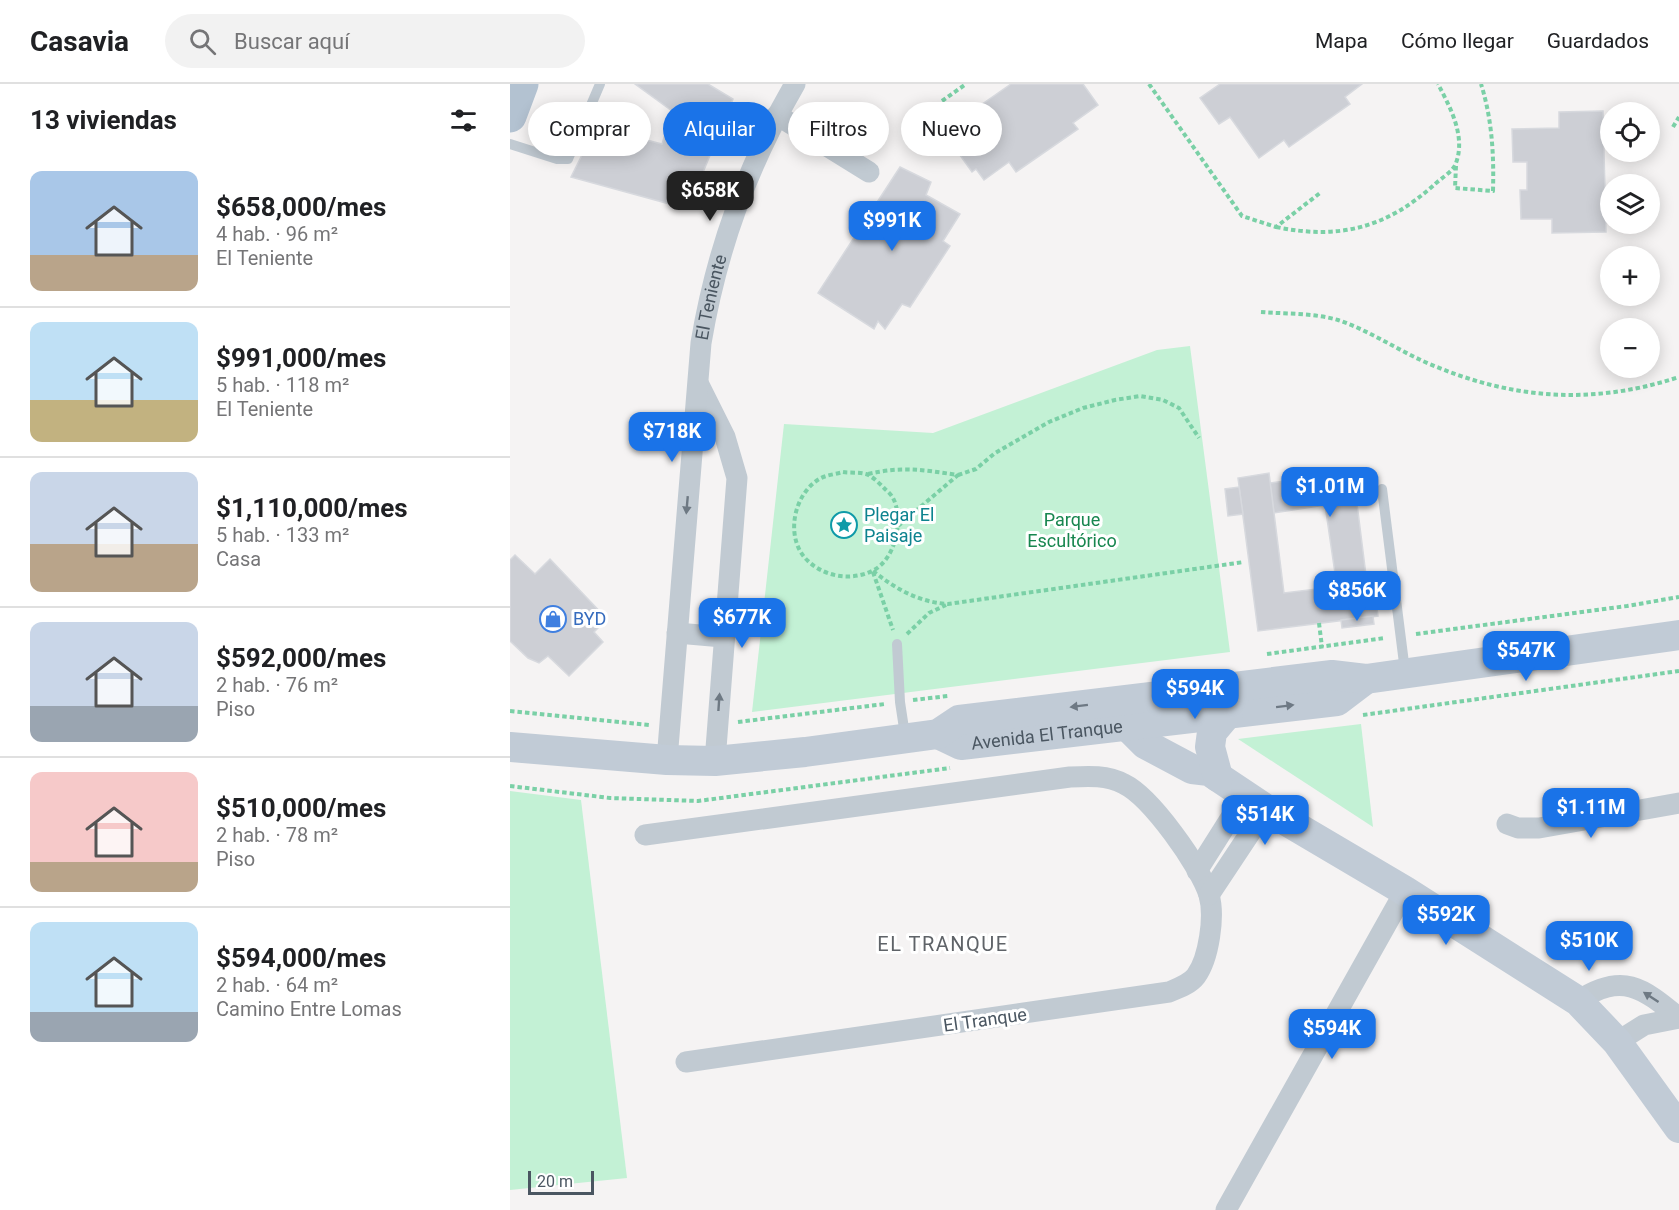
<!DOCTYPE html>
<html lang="es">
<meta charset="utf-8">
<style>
body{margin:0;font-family:Roboto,sans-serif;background:#f2f2f2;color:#202124;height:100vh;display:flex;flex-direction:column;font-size:22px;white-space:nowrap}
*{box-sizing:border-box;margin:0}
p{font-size:20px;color:#757577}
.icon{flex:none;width:33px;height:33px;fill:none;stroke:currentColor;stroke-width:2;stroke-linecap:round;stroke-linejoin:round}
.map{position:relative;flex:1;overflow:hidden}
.side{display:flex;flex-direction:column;background:#fff;width:510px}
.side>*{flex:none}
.hud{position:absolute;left:18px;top:18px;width:570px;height:54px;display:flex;gap:12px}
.buttons{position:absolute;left:1090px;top:18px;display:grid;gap:12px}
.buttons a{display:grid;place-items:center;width:60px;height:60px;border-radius:50%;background:#fff;box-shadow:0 3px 15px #0003;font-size:30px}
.scale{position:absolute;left:18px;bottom:15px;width:66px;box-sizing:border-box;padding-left:6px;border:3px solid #4a5661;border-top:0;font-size:16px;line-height:21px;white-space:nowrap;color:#4a5661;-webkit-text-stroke:4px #fff;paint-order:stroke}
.price{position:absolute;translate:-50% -51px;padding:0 14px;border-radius:12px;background:#1a73e8;color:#fff;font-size:20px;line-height:39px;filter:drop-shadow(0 2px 3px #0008)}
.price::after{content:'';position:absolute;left:50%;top:36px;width:18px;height:14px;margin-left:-9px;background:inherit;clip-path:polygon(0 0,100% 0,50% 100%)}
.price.active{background:#222;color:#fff}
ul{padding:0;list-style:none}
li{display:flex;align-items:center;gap:18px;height:150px;padding:0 30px}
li+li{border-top:2px solid #e0e0e0}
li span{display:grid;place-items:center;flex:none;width:168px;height:120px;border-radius:12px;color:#555}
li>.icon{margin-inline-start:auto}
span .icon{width:72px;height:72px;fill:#fffc;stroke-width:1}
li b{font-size:26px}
h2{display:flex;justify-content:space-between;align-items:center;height:72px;padding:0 30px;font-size:26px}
.chip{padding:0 21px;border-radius:27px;background:#fff;box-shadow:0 3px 15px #0003;font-size:21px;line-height:54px}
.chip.active{background:#1a73e8;color:#fff}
header{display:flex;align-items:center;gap:36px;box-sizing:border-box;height:84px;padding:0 30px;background:#fff;border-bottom:2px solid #e0e0e0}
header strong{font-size:28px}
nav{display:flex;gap:33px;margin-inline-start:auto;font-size:21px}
.search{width:420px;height:54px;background:#f2f2f2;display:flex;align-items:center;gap:15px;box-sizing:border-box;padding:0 21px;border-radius:33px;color:#757577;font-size:22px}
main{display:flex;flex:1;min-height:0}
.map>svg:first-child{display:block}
</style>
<header>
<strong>Casavia</strong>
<div class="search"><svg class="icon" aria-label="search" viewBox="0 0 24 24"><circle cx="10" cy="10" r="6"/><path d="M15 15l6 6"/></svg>Buscar aquí</div>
<nav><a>Mapa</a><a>Cómo llegar</a><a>Guardados</a></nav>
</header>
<main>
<section class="side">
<h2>13 viviendas<svg class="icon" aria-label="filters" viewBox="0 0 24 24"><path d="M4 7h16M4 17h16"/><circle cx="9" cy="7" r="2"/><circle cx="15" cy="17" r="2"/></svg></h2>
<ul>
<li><span style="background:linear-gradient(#a9c7e8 70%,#b9a48a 0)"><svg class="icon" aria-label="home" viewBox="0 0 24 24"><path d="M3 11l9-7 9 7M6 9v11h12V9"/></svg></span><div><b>$658,000/mes</b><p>4 hab. · 96 m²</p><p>El Teniente</p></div></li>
<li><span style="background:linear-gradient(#bfe0f5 65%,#c2b280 0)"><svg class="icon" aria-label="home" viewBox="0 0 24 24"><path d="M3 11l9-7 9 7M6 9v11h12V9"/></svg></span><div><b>$991,000/mes</b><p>5 hab. · 118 m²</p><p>El Teniente</p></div></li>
<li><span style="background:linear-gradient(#c9d6e8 60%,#b9a48a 0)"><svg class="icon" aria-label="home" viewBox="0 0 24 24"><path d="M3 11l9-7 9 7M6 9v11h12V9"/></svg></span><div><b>$1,110,000/mes</b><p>5 hab. · 133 m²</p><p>Casa</p></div></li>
<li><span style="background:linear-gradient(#c9d6e8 70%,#9aa5b1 0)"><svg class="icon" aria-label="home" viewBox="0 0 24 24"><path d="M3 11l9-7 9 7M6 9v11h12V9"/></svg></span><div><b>$592,000/mes</b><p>2 hab. · 76 m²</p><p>Piso</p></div></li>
<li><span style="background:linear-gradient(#f6c9c9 75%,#b9a48a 0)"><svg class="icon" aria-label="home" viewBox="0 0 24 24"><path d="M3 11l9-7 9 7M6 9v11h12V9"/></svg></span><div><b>$510,000/mes</b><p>2 hab. · 78 m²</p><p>Piso</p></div></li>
<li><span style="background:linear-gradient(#bfe0f5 75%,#9aa5b1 0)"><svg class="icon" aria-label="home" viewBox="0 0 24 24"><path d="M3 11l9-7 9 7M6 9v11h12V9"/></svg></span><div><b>$594,000/mes</b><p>2 hab. · 64 m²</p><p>Camino Entre Lomas</p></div></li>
</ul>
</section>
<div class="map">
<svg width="1169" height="1126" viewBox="0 0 1169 1126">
<rect width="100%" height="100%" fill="#f5f3f3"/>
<g fill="#c3f1d5">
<polygon points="680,262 720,568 242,628 274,340 423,349 647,266"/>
<polygon points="851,640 863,743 728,655"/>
<polygon points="0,707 71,716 117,1094 0,1106"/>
</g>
<g fill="#cdcfd5" stroke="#d7d9de" stroke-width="1.5">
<polygon points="125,0 198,0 223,15 178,125 61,93 86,43 152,60 162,27"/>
<polygon points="501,0 573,0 588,21 563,39 568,45 506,88 499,78 474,96 466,85 462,88 429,42 461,20 465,25"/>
<polygon points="710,0 852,0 835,13 840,20 779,63 774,56 749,74 720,33 709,40 690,14"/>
<polygon points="1093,27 1096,148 1042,149 1042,135 1011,135 1010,106 1017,106 1017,78 1003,78 1002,45 1049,44 1049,28"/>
<polygon points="390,83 421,98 416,111 450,130 433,157 440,162 400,223 392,220 375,245 368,237 364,245 308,209"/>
<polygon points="843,388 857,499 827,503 815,421 764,429 760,399"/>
<polygon points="759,389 774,509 864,498 868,532 748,547 728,394"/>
<polygon points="729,403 733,430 718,432 715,405"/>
<polygon points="5,471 25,490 40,475 97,535 84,548 93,558 59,592 38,572 29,579 18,574 0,557 0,476"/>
<polygon points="863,532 864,540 832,544 831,536"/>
</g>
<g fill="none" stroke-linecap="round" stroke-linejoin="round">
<g stroke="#7ad0a6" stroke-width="4" stroke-dasharray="4.5 3" stroke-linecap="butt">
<polyline points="639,0 732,132 766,143 810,109"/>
<polyline points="432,17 456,0"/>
<polyline points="1163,43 1169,33"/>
<path d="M 946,82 L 945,104 L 983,107 C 984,70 982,35 971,0"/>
<path d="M 766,143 C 829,156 876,144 924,101 C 930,95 944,87 946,79 C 956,52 940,23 928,0"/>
<path d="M 751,228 C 776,230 804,229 828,236 C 858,246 886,265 915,278 C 999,315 1081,322 1169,293"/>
<path d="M 333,388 C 340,389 349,388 356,390 C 362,392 369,399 374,404 C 377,407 381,410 383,414 C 394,435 386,476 362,487 C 341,497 315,493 298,477 C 274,455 283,409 311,394 C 317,391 326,390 333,388 Z"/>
<path d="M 358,390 C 393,382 413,386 448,391 L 388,442"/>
<polyline points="448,391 466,385 485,369 539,338 573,324 605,316 630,312 653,316 669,324 689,354"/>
<path d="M 363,487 C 386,505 408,518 438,520 L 734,478"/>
<polyline points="363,488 383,546"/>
<polyline points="809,539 812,563"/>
<polyline points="397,550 419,529 436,521"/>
<polyline points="906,550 1117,522 1169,513"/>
<polyline points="757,570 875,554"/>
<polyline points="403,616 438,612"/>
<polyline points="0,627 139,641"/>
<polyline points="853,631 1169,587"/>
<polyline points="228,638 375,620"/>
<polyline points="0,702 100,714 188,717 440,684"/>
</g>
<g stroke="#c1cad2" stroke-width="10">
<polyline points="0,60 47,75 58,75 90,0"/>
<polyline points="872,405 895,587"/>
<polyline points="387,560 390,618 395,651"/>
</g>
<g stroke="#c1cad2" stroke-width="21">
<polyline points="267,31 359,88"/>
<polyline points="189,301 215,353 227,394 205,677"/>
<polyline points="167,549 213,553"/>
<path id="s1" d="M 157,676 L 191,259 C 207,164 237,83 285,0"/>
<polyline points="997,740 1008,744 1029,744 1169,719"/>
<path d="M 135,751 L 560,693 C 579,692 597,691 614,700 C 641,713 690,782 699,811 C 705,832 699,874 686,892 C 680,900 669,904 659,908 L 176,978"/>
<polyline points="687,787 735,711"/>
<polyline points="699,811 756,725"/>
<path d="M 1068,917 C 1112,888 1132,903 1169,934"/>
<polyline points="1107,958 1134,941 1169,934"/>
<polyline points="716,1126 895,807"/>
</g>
<g stroke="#c1cbd6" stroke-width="30">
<polyline points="611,617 615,640 635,660 682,685 699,687 756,725 895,807 1068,917 1107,958 1169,1044"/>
<path id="s2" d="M 428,650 L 451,661 L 827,617 L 856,595"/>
<polyline points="0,663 157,676 205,677 295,668 428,650 449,636 822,591 856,595 1169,551"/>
<polyline points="708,693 700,663 702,648 718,629"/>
</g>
<polyline stroke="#b3c2d1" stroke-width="33" points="0,32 12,0"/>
</g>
<defs><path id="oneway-solid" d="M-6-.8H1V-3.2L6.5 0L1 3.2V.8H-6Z" transform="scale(1.5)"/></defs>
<g fill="#6e7983">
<use href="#oneway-solid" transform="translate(177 421) rotate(95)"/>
<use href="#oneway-solid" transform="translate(209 618) rotate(-86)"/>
<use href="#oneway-solid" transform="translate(1141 913) rotate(-147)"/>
</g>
<g fill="#6e7984">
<use href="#oneway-solid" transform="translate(569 622) rotate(173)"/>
<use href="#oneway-solid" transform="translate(775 622) rotate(-7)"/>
</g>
<defs>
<symbol id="sight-ring" viewBox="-11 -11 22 22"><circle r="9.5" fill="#fff" stroke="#0f9aa8" stroke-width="1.5"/><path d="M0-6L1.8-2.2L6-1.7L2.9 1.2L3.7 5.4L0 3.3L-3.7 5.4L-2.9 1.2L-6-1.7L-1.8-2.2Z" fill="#0f9aa8"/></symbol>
<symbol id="shop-ring" viewBox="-11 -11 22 22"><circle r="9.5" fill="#fff" stroke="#3f7fe0" stroke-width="1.5"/><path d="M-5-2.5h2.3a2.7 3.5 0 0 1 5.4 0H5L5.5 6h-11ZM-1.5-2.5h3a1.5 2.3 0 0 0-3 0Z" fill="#3f7fe0"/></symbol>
</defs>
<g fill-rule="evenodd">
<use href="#sight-ring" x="319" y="426" width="30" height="30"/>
<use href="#shop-ring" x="28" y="520" width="30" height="30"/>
</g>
<g text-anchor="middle" stroke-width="6" stroke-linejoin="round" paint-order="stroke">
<g font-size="18" fill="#4a5661" stroke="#fff">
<text dy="6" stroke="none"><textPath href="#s1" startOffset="465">El Teniente</textPath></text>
<text dy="6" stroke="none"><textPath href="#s2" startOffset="112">Avenida El Tranque</textPath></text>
<text transform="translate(475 936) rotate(-8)" y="6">El Tranque</text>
</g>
<g font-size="18" fill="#0d838f" stroke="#fff" text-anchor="start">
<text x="354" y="437">Plegar El<tspan x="354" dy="21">Paisaje</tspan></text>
</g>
<g font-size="18" fill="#17864f" stroke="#fff">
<text x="562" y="442">Parque<tspan x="562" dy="21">Escultórico</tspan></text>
</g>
<g font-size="18" fill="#366cbe" stroke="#fff" text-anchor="start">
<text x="63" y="541">BYD</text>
</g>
<g font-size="20" letter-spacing="1.5" fill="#5f6368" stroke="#fff">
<text x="433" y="867">EL TRANQUE</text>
</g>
</g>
</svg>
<div class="buttons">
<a><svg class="icon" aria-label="locate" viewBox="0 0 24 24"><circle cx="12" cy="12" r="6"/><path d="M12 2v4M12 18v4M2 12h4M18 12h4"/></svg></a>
<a><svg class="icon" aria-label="layers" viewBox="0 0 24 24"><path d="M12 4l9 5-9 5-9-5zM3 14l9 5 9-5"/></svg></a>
<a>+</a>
<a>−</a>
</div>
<div class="scale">20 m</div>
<b class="price active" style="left:200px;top:138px">$658K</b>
<b class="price" style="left:382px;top:168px">$991K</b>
<b class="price" style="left:162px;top:379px">$718K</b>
<b class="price" style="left:820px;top:434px">$1.01M</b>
<b class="price" style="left:847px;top:538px">$856K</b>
<b class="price" style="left:232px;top:565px">$677K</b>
<b class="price" style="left:1016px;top:598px">$547K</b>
<b class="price" style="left:685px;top:636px">$594K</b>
<b class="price" style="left:1081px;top:755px">$1.11M</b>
<b class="price" style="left:755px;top:762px">$514K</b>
<b class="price" style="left:936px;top:862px">$592K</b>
<b class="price" style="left:1079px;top:888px">$510K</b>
<b class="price" style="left:822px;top:976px">$594K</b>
<div class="hud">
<a class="chip">Comprar</a>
<a class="chip active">Alquilar</a>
<a class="chip">Filtros</a>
<a class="chip">Nuevo</a>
</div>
</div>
</main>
